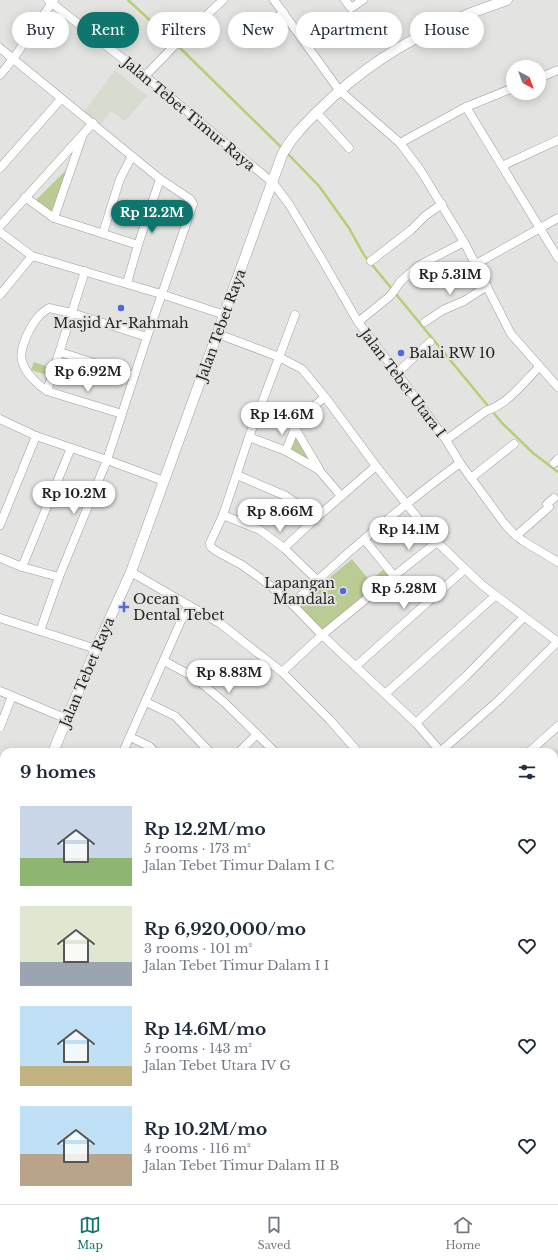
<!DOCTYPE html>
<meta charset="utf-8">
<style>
body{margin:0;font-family:"Libre Baskerville",serif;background:#f6f6f7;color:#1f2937;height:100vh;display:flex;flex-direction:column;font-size:15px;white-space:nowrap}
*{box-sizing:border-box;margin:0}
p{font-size:13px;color:#747a83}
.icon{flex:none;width:22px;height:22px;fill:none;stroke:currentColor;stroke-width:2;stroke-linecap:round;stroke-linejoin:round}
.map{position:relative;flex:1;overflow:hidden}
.panel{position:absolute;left:0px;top:748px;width:558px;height:456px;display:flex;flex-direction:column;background:#fff;border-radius:12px 12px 0 0;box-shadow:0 2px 10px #0003}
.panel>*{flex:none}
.guide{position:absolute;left:12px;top:12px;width:534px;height:36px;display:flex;gap:8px}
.needle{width:26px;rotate:139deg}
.controls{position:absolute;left:506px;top:60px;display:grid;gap:8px}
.controls a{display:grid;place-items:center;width:40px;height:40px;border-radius:50%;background:#fff;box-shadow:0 2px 10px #0003;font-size:20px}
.price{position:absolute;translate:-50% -34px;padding:0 9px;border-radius:14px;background:#fff;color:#222;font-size:13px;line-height:26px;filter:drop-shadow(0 1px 2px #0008)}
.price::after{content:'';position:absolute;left:50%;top:24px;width:12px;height:9px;margin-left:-6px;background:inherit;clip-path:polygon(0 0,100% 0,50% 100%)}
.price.on{background:#0f766e;color:#fff}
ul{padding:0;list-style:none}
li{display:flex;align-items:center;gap:12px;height:100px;padding:0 20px}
li span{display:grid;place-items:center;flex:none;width:112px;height:80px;border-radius:0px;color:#555}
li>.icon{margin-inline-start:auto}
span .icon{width:48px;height:48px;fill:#fffc;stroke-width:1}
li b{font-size:17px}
h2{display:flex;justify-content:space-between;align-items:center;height:48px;padding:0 20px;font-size:17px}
.pill{padding:0 14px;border-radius:18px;background:#fff;box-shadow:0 2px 10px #0003;font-size:14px;line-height:36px}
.pill.on{background:#0f766e;color:#fff}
.tabs{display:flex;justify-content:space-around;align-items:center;height:56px;border-top:1px solid #e0e1e3;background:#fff;font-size:11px;color:#747a83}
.tabs a{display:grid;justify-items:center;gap:2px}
.tabs .on{color:#0f766e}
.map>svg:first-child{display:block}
</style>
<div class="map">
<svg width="558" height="1204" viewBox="0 0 558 1204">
<rect width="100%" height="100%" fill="#e3e4e1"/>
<g fill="#d7dbd0">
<polygon points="115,70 147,96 125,121 111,111 99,127 83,113"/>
<polygon points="558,748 558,814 554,816 554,752 551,752"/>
<polygon points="0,1070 4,1075 4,1148 0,1152"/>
</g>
<g fill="#bbcb94">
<polygon points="71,165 52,212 34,202"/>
<polygon points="34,362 52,368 50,376 31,370"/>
<polygon points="296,432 313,463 290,449"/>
<polygon points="352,559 370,581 384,569 390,576 322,633 298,604"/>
<polygon points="558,814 558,843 554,845 554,816"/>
</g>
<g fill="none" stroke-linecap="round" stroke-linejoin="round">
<g stroke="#b6ce74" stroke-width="2.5">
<polyline points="128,0 178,46 282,148"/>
<polyline points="287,153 319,186 349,228 364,255 392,289"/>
<polyline points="395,293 502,423 533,453 558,472"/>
</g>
<defs>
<g id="minor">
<polyline points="48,0 145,76 273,183 289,204 320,256 358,322 397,373 446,440 460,463 504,523 513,533 523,541 558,562"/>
<polyline points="274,0 339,90 400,143 421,171 464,242 511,334 558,387"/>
<polyline points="345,0 351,8 363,0"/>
<polyline points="240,38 284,13"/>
<polyline points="0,48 160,179 190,199 193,204 147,337 107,460 59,577 40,631"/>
<polyline points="0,75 13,59 54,0"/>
<polyline points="145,76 182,38 223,0"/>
<polyline points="539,78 558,70"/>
<polyline points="466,107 558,258"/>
<polyline points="317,113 349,148"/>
<polyline points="400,143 466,107 513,88"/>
<polyline points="502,166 558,140"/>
<polyline points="0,168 61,99"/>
<polyline points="25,197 54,218 138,245"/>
<polyline points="54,218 82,137"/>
<polyline points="0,226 93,123"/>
<polyline points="0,232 32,256 161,294 225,315"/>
<polyline points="103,233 120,179 132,156"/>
<polyline points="371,261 411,230 425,216 442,204"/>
<polyline points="476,264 558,218"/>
<polyline points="127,283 138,245 160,179"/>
<polyline points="0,295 32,256"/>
<polyline points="295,315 249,437 223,515 210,543 211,547 216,551 242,565 267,583 292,604 322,635 416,723 441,752"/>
<polyline points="358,322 389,297 394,291 400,282 418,266 464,242"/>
<polyline points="425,322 443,310 464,301 487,286"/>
<polyline points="218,334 279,357 302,369 325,397 376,466 437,542 482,585 558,642"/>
<polyline points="60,352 134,376"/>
<polyline points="397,373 430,342"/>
<polyline points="47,391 85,271"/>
<path d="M 122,414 L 47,391 C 38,385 25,373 22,361 C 18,349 32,322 41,314 C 43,312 46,310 49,308 L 72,313 L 147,337"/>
<polyline points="0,419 36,436 107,460 164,481"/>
<polyline points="249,437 286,451 319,470 341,496"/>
<path d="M 446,440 L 486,411 C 508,404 523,383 539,367"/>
<polyline points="286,451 295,428"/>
<polyline points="554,463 558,459"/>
<polyline points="319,469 295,428 308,411 325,397"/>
<polyline points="237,475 286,496 316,518"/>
<polyline points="471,478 514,444"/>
<polyline points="223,515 260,530 284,548 317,580"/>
<polyline points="0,525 36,436"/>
<polyline points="516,536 549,507 547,504 554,498"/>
<polyline points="364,539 394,576"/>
<polyline points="284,548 316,518 376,466"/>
<polyline points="0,558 22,567 59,577"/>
<polyline points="22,567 71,448"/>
<polyline points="131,572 221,624 282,672 330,720 358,752"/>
<path d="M 292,604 C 345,554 401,506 460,463"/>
<polyline points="0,618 96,649"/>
<polyline points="164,661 194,677 225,703 275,752"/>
<polyline points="356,666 465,569"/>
<polyline points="282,672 322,635 394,576 437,542"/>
<polyline points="0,691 67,719"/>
<polyline points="385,694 495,596"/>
<polyline points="146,702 175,716 210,752"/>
<polyline points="416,723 467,675 524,617"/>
<polyline points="0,727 12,696"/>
<polyline points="130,737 149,746 155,752"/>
<polyline points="441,751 499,700 558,641"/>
<polyline points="123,752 188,605"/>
<polyline points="239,752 257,734"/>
<polyline points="529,752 558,726"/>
<polyline points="554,900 558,898"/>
<polyline points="554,945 558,943"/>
<polyline points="554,959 558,966"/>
<polyline points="554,1043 558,1047"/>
<polyline points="554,1101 558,1096"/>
<polyline points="336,1200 340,1204"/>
<polyline points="402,1200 405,1204"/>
<polyline points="534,1200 538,1204"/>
<polyline points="35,1204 41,1200"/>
<polyline points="154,1204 158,1200"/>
<polyline points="233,1204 238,1200"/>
<polyline points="311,1204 315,1200"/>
<polyline points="392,1204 396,1200"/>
<polyline points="549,1204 558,1197"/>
</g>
<g id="major">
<path d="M 53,752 L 96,649 L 131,572 L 282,155 C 291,138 304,125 318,111 C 357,72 406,40 456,19 C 473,12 490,6 507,0"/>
<polyline points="554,816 558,814"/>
<polyline points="554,845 558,843"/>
<polyline points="0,878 4,869"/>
<polyline points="0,1011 4,1014"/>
<polyline points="0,1171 4,1171"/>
<polyline points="0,1189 4,1185"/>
<polyline points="0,1203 4,1199"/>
<polyline points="21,1204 24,1200"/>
</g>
</defs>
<use href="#minor" stroke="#9d9e9b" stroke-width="9"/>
<use href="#major" stroke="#9d9e9b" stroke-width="11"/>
<use href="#minor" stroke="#fff" stroke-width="8"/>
<use href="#major" stroke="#fff" stroke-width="10"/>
<g stroke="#6b6b69" stroke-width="2.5">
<polyline points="0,1047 4,1051"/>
<polyline points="129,1200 133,1204"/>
<polyline points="137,1200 141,1204"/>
</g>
</g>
<g fill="#5269de" stroke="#e3e4e1" stroke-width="1.5">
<circle cx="121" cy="308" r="4"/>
<circle cx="401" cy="353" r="4"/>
<circle cx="343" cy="591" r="4"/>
<path d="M122 601h4v4h4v4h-4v4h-4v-4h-4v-4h4z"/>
</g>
<g text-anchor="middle" stroke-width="4" stroke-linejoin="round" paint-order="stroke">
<g font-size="14" fill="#262625" stroke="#e3e4e1">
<text transform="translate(189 114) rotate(40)" y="5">Jalan Tebet Timur Raya</text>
<text transform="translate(221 325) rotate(-70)" y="5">Jalan Tebet Raya</text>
<text transform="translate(403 383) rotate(53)" y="5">Jalan Tebet Utara I</text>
<text transform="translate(87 672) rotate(-67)" y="5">Jalan Tebet Raya</text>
</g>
<g font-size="14" fill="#262625" stroke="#e3e4e1" text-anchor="start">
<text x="121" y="328" text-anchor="middle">Masjid Ar-Rahmah</text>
<text x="409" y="358">Balai RW 10</text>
<text x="335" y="588" text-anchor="end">Lapangan<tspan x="335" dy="16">Mandala</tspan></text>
<text x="133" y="604">Ocean<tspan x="133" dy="16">Dental Tebet</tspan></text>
</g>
</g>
</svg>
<div class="controls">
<a><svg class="needle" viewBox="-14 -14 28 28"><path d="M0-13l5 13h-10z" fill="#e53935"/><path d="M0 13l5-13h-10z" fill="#747a83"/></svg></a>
</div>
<b class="price on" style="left:152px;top:234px">Rp 12.2M</b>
<b class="price" style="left:450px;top:296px">Rp 5.31M</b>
<b class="price" style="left:88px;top:393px">Rp 6.92M</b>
<b class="price" style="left:282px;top:436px">Rp 14.6M</b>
<b class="price" style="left:74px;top:515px">Rp 10.2M</b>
<b class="price" style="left:280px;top:533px">Rp 8.66M</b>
<b class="price" style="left:409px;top:551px">Rp 14.1M</b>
<b class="price" style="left:404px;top:610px">Rp 5.28M</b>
<b class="price" style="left:229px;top:694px">Rp 8.83M</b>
<div class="guide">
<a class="pill">Buy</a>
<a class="pill on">Rent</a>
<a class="pill">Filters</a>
<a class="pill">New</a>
<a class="pill">Apartment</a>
<a class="pill">House</a>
</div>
<section class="panel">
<h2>9 homes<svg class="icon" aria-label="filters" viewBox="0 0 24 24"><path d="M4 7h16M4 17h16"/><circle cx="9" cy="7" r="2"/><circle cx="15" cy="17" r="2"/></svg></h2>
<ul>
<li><span style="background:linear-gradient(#c9d6e8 65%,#8fb573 0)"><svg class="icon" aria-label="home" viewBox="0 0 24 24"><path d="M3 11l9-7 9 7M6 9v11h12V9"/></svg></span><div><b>Rp 12.2M/mo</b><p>5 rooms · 173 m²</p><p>Jalan Tebet Timur Dalam I C</p></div><svg class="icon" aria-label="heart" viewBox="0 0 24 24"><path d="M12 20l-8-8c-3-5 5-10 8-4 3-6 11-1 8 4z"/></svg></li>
<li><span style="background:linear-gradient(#dfe7d0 70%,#9aa5b1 0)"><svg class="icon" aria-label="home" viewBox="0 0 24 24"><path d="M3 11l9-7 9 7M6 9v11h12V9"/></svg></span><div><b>Rp 6,920,000/mo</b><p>3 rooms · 101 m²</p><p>Jalan Tebet Timur Dalam I I</p></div><svg class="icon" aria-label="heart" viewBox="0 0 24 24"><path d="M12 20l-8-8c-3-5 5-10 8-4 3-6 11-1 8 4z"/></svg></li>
<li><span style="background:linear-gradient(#bfe0f5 75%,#c2b280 0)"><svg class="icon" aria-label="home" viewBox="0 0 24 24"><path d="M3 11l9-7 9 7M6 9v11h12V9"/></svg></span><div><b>Rp 14.6M/mo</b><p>5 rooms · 143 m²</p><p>Jalan Tebet Utara IV G</p></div><svg class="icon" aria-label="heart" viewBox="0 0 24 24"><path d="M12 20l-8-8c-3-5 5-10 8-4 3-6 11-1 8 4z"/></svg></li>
<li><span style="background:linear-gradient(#bfe0f5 60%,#b9a48a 0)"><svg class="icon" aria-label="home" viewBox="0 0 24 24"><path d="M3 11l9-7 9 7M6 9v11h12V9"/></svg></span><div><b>Rp 10.2M/mo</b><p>4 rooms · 116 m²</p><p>Jalan Tebet Timur Dalam II B</p></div><svg class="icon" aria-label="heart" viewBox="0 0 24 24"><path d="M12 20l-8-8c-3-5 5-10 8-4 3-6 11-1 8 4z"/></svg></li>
</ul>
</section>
</div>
<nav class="tabs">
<a class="on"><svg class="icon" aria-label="map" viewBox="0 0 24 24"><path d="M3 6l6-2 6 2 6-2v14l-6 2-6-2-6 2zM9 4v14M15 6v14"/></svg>Map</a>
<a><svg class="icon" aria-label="saved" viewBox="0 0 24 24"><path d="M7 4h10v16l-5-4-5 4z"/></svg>Saved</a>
<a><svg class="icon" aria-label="home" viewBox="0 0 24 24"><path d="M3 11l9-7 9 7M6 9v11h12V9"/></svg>Home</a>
</nav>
